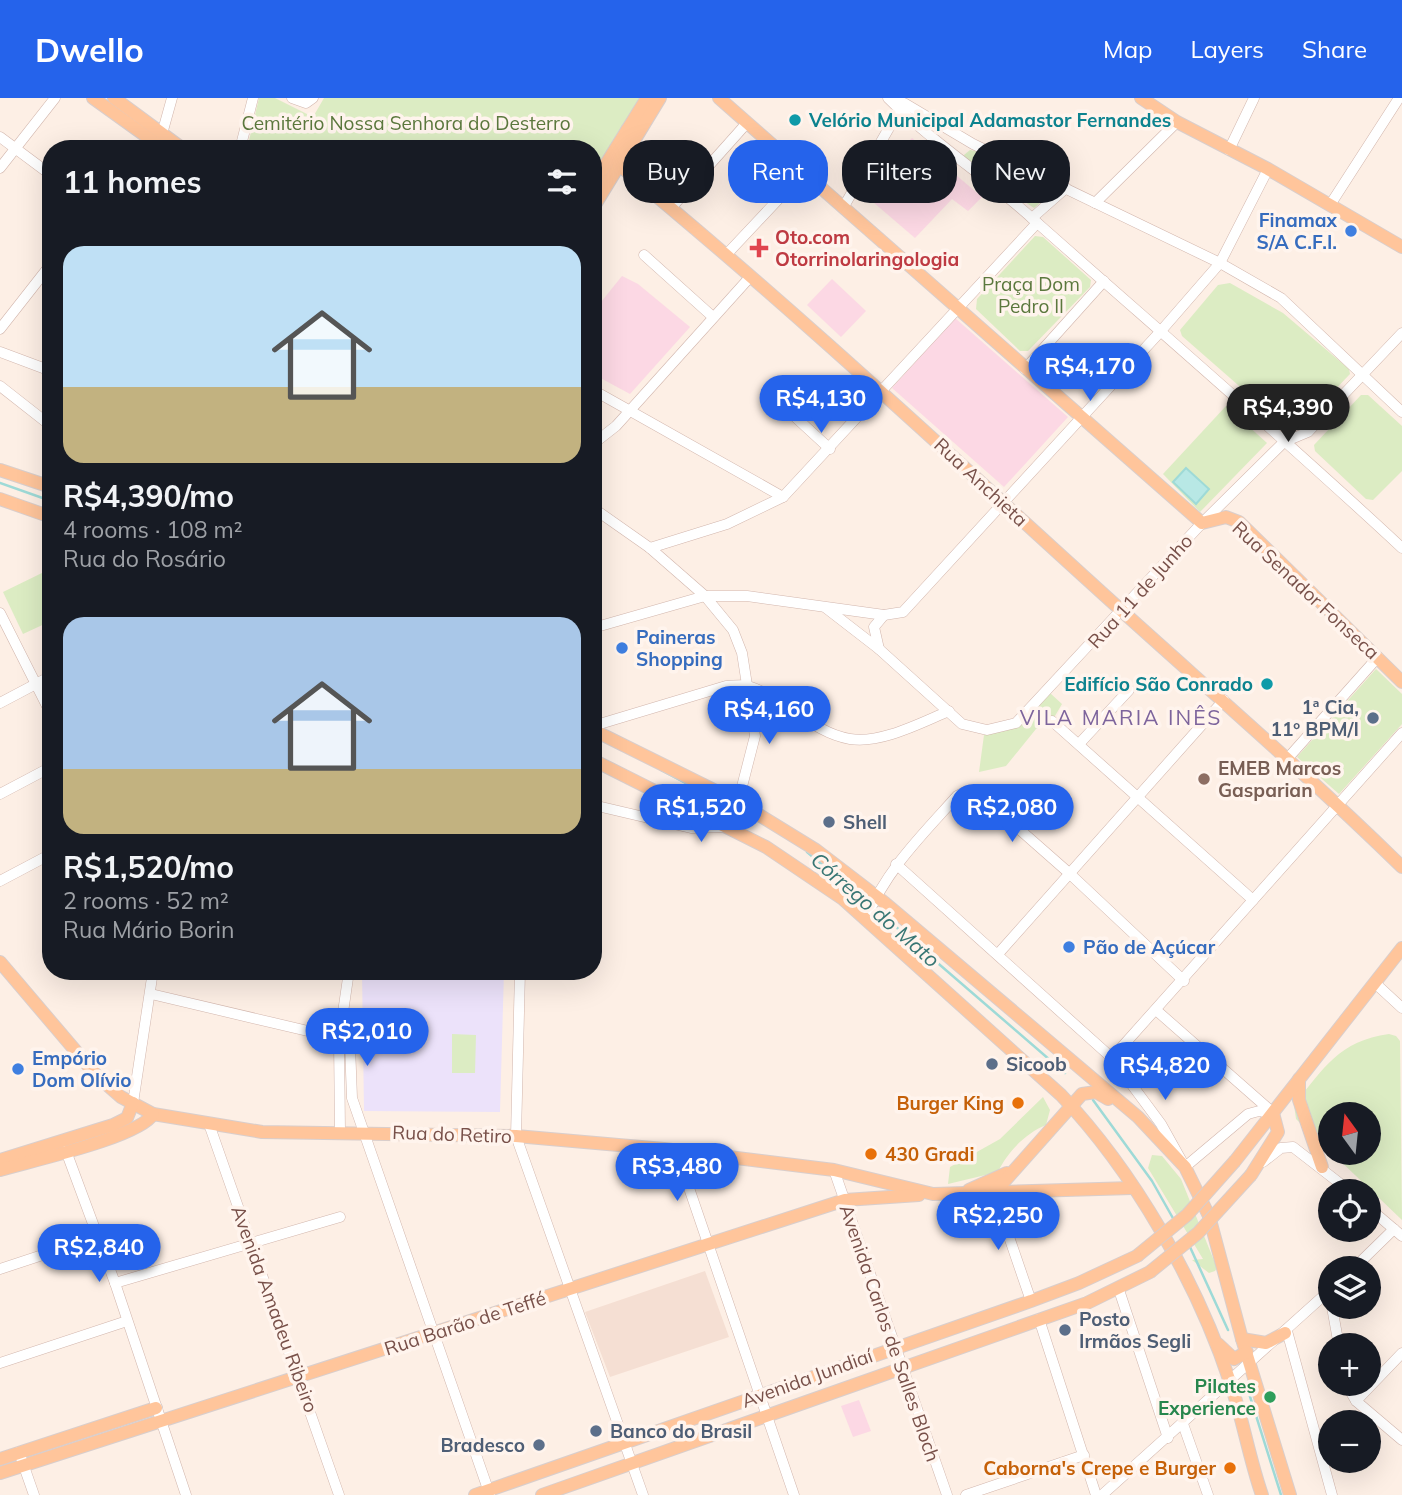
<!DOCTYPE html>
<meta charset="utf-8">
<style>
body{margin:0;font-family:Mulish,sans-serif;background:#242831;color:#f1f3f6;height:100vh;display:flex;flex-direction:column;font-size:26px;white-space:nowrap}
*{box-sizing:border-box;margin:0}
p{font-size:23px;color:#9ea1a6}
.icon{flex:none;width:38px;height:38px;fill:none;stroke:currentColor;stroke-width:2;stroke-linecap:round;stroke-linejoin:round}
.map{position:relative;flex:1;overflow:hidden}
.panel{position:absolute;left:42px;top:42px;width:560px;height:840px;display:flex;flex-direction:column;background:#171b24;border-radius:28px;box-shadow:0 7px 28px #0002}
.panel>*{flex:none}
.guide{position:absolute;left:623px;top:42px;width:665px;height:63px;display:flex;gap:14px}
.needle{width:46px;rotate:345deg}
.tools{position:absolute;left:1318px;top:1004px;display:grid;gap:14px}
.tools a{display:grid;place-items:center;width:63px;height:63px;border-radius:50%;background:#171b24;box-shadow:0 7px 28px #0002;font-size:35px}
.price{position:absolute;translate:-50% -60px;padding:0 16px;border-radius:24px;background:#2563eb;color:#fff;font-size:23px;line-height:46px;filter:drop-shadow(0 2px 4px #0008)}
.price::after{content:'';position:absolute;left:50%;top:42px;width:21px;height:16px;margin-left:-10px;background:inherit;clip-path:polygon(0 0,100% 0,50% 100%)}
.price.selected{background:#222;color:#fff}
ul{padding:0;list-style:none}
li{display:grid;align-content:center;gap:14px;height:371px;padding:0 21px}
li span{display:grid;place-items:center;height:217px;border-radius:21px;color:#555}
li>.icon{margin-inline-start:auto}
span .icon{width:126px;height:126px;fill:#fffc;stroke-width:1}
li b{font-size:30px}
h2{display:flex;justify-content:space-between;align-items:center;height:84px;padding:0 21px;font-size:30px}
.tag{padding:0 24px;border-radius:28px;background:#171b24;box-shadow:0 7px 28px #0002;font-size:24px;line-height:63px}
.tag.selected{background:#2563eb;color:#fff}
header{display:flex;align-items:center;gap:42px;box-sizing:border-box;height:98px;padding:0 35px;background:#2563eb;color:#fff}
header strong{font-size:33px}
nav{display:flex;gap:38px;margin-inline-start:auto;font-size:24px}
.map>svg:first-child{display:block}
</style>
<header>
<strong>Dwello</strong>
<nav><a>Map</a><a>Layers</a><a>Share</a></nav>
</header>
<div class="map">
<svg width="1402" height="1397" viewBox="0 0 1402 1397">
<rect width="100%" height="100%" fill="#fdefe5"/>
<polygon fill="#f5dfd3" points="705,1173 729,1239 610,1279 585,1214"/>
<polygon fill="#ece2fa" points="362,873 504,873 500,1014 364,1013"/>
<g fill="#fcd8e4">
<polygon points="912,40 982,99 968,113 952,101 915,140 873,104 910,67 899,53"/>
<polygon points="622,178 638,186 690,229 630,296 593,276 593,214"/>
<polygon points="832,181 866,213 841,239 807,207"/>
<polygon points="955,220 1068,319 1004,389 892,290"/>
<polygon points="859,1302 871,1333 853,1339 841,1308"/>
</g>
<g fill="#dcecc3">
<polygon points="259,0 275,0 313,19 324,0 640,0 593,75 593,51 247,51"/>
<polygon points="970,52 979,54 1057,91 1034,110 965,63 964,57"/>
<polygon points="1035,138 1043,139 1091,182 1090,189 1028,253 1020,253 976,211 977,201"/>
<polygon points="1230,185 1283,215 1349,271 1350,276 1303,325 1286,329 1182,238 1180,232 1218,187"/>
<polygon points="1361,297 1368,297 1402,328 1402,373 1373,402 1366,401 1315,353 1314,347"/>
<polygon points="1226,308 1267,345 1200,414 1163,376"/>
<polygon points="44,474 51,486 51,523 23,536 3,494"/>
<polygon points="1376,571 1402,596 1402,626 1339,696 1297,659"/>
<polygon points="1050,595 1062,606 1052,623 1036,631 1006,668 979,674 984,637 1025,624"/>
<polygon points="452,936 476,937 475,975 452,975"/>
<path d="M 1389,936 L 1396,938 L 1400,943 L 1402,1122 L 1332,1055 L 1368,1055 L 1368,1017 L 1330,1017 L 1330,1054 L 1296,1021 L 1294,1007 C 1324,970 1339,943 1389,936 Z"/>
<path d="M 1043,999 L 1050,1012 L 1046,1027 C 1026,1035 1007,1054 998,1074 L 948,1086 L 950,1069 L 1000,1041 Z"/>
<polygon points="1152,1057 1162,1058 1181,1081 1217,1170 1215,1173 1209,1175 1192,1162 1203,1161 1148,1070"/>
</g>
<polygon fill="#b8e8e5" stroke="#9edad7" stroke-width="2" points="1186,370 1209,391 1196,406 1173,384"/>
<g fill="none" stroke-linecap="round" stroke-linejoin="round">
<g stroke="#9edad7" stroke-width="2.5">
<polyline points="0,385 51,403"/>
<polyline points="661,672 757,723"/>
<polyline points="807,754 869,806"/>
<polyline points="874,810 1065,975"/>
<polyline points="1093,1002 1152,1083 1174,1122"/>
<polyline points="1190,1149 1228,1232"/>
<polyline points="1247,1289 1281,1397"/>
</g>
<defs>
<g id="minor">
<polyline points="292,0 306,5 313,0"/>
<path d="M 888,0 C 933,45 987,79 1034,122 C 1157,231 1282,338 1402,450"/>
<polyline points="891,2 904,5 973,46 1220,165 1281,200 1402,314"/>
<polyline points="162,36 172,0"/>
<polyline points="0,39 51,77"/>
<polyline points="240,51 253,0"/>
<polyline points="1229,52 1254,0"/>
<polyline points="0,70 55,0"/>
<polyline points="1095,105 1177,24"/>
<polyline points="1330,107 1399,0"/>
<polyline points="671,110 746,26"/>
<polyline points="843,110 901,9"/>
<polyline points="1032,120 1066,90"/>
<polyline points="644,157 713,219"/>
<polyline points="726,157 803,75"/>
<polyline points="0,231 51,166"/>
<polyline points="0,254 51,273"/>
<polyline points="1025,271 1104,183"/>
<polyline points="0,288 51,328"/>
<polyline points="593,292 783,399"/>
<polyline points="767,293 830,351"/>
<polyline points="593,346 616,328 751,178"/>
<polyline points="593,410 650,450 705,498 733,532 742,555 755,638 738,704"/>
<polyline points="650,450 727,426 783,399 1037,125"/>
<polyline points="826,510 879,551 962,626 987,632 1016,625 1202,425 1284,344 1308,334 1402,235"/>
<polyline points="0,515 51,616"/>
<polyline points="593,530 705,498 747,498 884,517 903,514 1160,234 1220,165 1268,71"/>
<polyline points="879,551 874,529 884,517"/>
<polyline points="0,605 51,578"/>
<polyline points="1052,623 1253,802"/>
<path d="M 593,628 L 726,588 C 733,588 742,586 748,588 C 784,599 812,635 850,641 C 881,646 920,625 949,613"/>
<polyline points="1079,646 1129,592"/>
<polyline points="1288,660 1378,559"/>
<polyline points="0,696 51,669"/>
<polyline points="593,707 691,730 726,729"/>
<polyline points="896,766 1112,960 1161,1026 1185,1069 1248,1016 1259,1013 1273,1015"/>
<polyline points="0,783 51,756"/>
<path d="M 866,821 C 886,772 922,737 957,698 L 967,693 L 978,695 L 1069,775 L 1184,883"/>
<polyline points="998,856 1224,602"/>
<polyline points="520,873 516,1038 643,1397"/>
<polyline points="1376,886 1402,910"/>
<polyline points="151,896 346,942 350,947 352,1000 490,1397"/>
<polyline points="1156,912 1271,1013"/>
<polyline points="1112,960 1402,635"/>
<polyline points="133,1005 153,873"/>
<polyline points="209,1026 339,1397"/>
<polyline points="340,1034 339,942 349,873"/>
<polyline points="676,1052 794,1397"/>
<polyline points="66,1053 115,1185 186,1397"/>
<polyline points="1263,1064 1281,1050 1293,1049 1351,1094"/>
<polyline points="834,1072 947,1397"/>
<polyline points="994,1095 1031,1203"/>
<polyline points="1368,1109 1402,1138"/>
<polyline points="0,1171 97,1139"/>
<polyline points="1353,1171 1394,1131"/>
<polyline points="115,1185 340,1119"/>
<polyline points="1119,1192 1168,1340"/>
<polyline points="1332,1209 1339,1248"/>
<polyline points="1039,1221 1096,1397"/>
<polyline points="1287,1233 1332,1397"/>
<polyline points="0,1265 127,1223"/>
<polyline points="1346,1286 1356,1303 1402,1342"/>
<polyline points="1356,1303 1402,1255"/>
<polyline points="1183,1326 1208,1397"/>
<polyline points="19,1354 34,1397"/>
<polyline points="966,1397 1084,1357"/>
<polyline points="1102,1397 1330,1192"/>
</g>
<g id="major">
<polyline points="93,0 164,51"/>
<polyline points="114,0 183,51"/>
<polyline points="719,0 1202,425 1226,419 1239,424 1402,584"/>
<polyline points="1141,0 1177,24 1268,71 1402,149"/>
<path d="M 627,32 L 617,60 L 619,67 C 781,200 935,343 1090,484 C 1194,579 1301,670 1402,769"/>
<polyline points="593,87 647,0"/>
<polyline points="593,110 660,0"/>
<polyline points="0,372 51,389"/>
<polyline points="0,401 51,419"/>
<polyline points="593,632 738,704 816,752 885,805 1138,1019 1185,1069 1209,1118 1242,1241 1290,1397"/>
<path d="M 593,662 L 766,749 L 843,801 L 1061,997 C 1134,1074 1197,1184 1230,1284 C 1243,1321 1249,1360 1262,1397"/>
<polyline points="0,864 97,978 121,999 153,1016 262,1034 516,1038 664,1051 834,1072 933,1096 1132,1090"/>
<polyline points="1299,981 1299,1002 1322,1069"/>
<polyline points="0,1062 113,1027 127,1020 133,1005"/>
<polyline points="1235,1063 1402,850"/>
<path d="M 0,1072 C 30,1063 140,1039 153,1016"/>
<polyline points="1251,1077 1278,1034 1273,1015"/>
<polyline points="969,1092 1007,1075"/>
<polyline points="994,1095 1082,996 1096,994 1108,1001"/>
<polyline points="1242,1241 1266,1245 1285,1235"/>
<polyline points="1218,1246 1234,1261 1247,1254"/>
<polyline points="0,1361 156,1310"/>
<polyline points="0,1375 845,1102 919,1097"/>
<polyline points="475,1397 1031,1203 1079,1185 1137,1158"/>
<polyline points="542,1397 1087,1205 1150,1174"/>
</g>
</defs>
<use href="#minor" stroke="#d2b6ad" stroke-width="11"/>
<use href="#major" stroke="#d9cecc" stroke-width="14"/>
<use href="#minor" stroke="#fff" stroke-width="10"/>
<use href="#major" stroke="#ffc59b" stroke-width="12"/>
<defs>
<g id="major-bridge">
<polyline points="1137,1158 1187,1117 1235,1063"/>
<polyline points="1150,1174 1198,1135 1251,1077"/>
</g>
</defs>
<use href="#major-bridge" stroke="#d9cecc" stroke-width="14" stroke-linecap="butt"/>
<use href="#major-bridge" stroke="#ffc59b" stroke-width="12"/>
</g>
<g fill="#0f9aa8" stroke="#fff4ed" stroke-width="2.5">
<circle cx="795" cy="22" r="7"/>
<circle cx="1267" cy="586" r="7"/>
</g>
<g fill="#3f7fe0" stroke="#fff4ed" stroke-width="2.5">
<circle cx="1351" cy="133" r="7"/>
<circle cx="622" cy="550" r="7"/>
<circle cx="1069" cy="849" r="7"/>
<circle cx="18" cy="971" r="7"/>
</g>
<path fill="#e0444e" stroke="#fff4ed" stroke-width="2.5" d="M755.5 139.5h7v7h7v7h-7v7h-7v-7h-7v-7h7z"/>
<g fill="#5c6f8a" stroke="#fff4ed" stroke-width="2.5">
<circle cx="1373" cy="620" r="7"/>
<circle cx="829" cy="724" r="7"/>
<circle cx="992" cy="966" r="7"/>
<circle cx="1065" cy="1232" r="7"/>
<circle cx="596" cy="1333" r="7"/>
<circle cx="539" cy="1347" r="7"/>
</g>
<circle fill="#8d6e63" stroke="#fff4ed" stroke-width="2.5" cx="1204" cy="681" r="7"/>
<g fill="#e8710a" stroke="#fff4ed" stroke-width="2.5">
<circle cx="1018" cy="1005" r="7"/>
<circle cx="871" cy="1056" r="7"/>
<circle cx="1230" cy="1370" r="7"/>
</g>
<circle fill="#2e9e5b" stroke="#fff4ed" stroke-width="2.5" cx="1270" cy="1299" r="7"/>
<g text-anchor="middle" stroke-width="7" stroke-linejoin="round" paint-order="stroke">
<g font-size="19" font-weight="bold" fill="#0d838f" stroke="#fff4ed" text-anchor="start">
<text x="809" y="29">Velório Municipal Adamastor Fernandes</text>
<text x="1253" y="593" text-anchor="end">Edifício São Conrado</text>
</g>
<g font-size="19" fill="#5b783d" stroke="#fff4ed">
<text x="406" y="32">Cemitério Nossa Senhora do Desterro</text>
<text x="1031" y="193">Praça Dom<tspan x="1031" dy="22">Pedro II</tspan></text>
</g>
<g font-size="19" font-weight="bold" fill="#366cbe" stroke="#fff4ed" text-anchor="start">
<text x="1337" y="129" text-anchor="end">Finamax<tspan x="1337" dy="22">S/A C.F.I.</tspan></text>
<text x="636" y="546">Paineras<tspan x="636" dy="22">Shopping</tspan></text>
<text x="1083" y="856">Pão de Açúcar</text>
<text x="32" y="967">Empório<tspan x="32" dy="22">Dom Olívio</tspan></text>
</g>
<g font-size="19" font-weight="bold" fill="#be3a42" stroke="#fff4ed" text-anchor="start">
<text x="775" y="146">Oto.com<tspan x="775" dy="22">Otorrinolaringologia</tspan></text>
</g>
<g font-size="19" fill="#785049" stroke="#fff4ed">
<text transform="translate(981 384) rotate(43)" y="7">Rua Anchieta</text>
<text transform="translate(1306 492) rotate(43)" y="7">Rua Senador Fonseca</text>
<text transform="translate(1140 493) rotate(-48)" y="7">Rua 11 de Junho</text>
<text transform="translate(452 1036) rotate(2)" y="7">Rua do Retiro</text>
<text transform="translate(275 1211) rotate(70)" y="7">Avenida Amadeu Ribeiro</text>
<text transform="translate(465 1225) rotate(-18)" y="7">Rua Barão de Teffé</text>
<text transform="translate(890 1235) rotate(71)" y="7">Avenida Carlos de Salles Bloch</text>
<text transform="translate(807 1280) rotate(-20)" y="7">Avenida Jundiaí</text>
</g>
<g font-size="19" font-weight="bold" fill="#4e5e75" stroke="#fff4ed" text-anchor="start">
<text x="1359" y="616" text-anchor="end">1ª Cia,<tspan x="1359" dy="22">11º BPM/I</tspan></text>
<text x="843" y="731">Shell</text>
<text x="1006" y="973">Sicoob</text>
<text x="1079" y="1228">Posto<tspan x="1079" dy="22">Irmãos Segli</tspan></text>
<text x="610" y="1340">Banco do Brasil</text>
<text x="525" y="1354" text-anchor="end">Bradesco</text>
</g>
<g font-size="19" font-weight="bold" fill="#785e54" stroke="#fff4ed" text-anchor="start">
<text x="1218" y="677">EMEB Marcos<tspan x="1218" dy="22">Gasparian</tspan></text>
</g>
<g font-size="19" font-weight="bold" fill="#c56008" stroke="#fff4ed" text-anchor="end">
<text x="1004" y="1012">Burger King</text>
<text x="885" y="1063" text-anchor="start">430 Gradi</text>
<text x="1216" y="1377">Caborna's Crepe e Burger</text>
</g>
<g font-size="19" font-weight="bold" fill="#27864d" stroke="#fff4ed" text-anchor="end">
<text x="1256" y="1295">Pilates<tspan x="1256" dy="22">Experience</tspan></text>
</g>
<g font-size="21" letter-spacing="2" fill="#7d649c" stroke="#fff4ed">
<text x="1121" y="627">VILA MARIA INÊS</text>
</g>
<g font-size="21" font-style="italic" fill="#387674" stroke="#fff4ed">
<text transform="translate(875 812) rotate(41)" y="7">Córrego do Mato</text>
</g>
</g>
</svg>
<div class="tools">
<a><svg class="needle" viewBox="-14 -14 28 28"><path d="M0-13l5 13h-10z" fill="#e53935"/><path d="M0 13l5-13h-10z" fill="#9ea1a6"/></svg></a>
<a><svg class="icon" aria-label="locate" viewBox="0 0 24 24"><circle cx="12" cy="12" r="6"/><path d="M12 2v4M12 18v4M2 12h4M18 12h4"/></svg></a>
<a><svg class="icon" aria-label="layers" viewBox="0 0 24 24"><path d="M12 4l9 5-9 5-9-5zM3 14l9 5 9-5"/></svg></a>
<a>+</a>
<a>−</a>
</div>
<b class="price" style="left:1090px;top:305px">R$4,170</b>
<b class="price" style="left:821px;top:337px">R$4,130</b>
<b class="price selected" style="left:1288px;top:346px">R$4,390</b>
<b class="price" style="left:769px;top:648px">R$4,160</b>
<b class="price" style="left:701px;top:746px">R$1,520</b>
<b class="price" style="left:1012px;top:746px">R$2,080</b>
<b class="price" style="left:367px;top:970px">R$2,010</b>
<b class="price" style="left:1165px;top:1004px">R$4,820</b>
<b class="price" style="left:677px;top:1105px">R$3,480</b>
<b class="price" style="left:998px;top:1154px">R$2,250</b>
<b class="price" style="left:99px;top:1186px">R$2,840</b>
<div class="guide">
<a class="tag">Buy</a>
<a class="tag selected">Rent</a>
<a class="tag">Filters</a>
<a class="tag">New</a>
</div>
<section class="panel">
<h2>11 homes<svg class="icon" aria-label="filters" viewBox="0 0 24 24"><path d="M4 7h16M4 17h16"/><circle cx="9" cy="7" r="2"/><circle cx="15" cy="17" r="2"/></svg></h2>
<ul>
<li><span style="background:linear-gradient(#bfe0f5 65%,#c2b280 0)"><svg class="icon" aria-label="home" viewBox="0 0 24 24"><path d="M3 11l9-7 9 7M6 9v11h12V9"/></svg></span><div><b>R$4,390/mo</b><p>4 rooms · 108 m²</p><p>Rua do Rosário</p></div></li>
<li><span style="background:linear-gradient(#a9c7e8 70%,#c2b280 0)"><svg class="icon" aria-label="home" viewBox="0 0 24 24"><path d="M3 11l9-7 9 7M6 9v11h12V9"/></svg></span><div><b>R$1,520/mo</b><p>2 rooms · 52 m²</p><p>Rua Mário Borin</p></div></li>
</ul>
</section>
</div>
